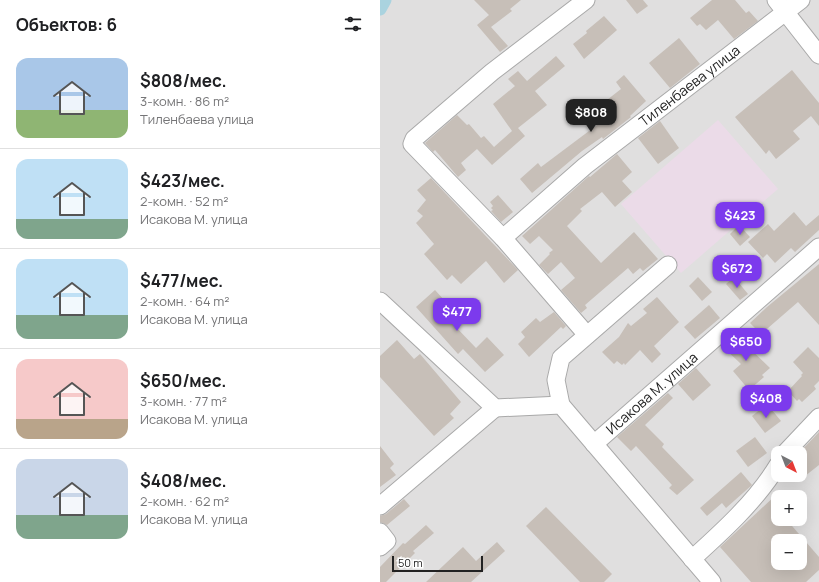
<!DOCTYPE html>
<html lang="ru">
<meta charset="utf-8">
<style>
body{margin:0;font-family:Manrope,sans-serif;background:#f6f6f6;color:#202124;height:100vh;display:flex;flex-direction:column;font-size:15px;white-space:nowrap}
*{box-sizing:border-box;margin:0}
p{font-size:13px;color:#757577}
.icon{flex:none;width:22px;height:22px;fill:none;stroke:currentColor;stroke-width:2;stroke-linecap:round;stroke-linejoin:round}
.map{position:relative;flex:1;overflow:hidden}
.sheet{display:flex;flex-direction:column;background:#fff;width:380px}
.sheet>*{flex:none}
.needle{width:26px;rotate:138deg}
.controls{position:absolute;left:391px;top:446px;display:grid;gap:8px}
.controls a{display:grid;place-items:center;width:36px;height:36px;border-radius:8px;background:#fff;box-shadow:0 4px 16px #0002;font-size:20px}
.scale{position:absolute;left:12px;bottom:10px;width:91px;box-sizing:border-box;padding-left:4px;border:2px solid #222;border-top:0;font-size:11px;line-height:14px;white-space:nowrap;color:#222;-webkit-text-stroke:3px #fff;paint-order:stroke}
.price{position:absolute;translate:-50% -34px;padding:0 9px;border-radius:8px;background:#7c3aed;color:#fff;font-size:13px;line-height:26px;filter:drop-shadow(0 1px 2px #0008)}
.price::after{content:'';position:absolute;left:50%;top:24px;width:12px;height:9px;margin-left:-6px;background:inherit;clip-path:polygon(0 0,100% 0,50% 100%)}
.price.current{background:#222;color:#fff}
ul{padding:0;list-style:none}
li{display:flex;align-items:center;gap:12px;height:100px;padding:0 16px}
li+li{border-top:1px solid #e0e0e0}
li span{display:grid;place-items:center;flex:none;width:112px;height:80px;border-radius:12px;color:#555}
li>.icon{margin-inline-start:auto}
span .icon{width:48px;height:48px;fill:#fffc;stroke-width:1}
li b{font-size:17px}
h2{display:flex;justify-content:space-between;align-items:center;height:48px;padding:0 16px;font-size:17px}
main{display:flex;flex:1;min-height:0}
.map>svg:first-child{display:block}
</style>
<main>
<section class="sheet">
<h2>Объектов: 6<svg class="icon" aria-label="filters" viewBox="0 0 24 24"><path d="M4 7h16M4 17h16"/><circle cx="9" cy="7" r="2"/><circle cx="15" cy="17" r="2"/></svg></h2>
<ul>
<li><span style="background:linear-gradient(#a9c7e8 65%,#8fb573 0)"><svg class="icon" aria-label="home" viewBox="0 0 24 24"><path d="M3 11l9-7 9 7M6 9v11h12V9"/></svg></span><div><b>$808/мес.</b><p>3-комн. · 86 m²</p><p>Тиленбаева улица</p></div></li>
<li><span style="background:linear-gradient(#bfe0f5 75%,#7fa58c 0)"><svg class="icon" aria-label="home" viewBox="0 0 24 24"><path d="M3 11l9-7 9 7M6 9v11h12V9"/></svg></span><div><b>$423/мес.</b><p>2-комн. · 52 m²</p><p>Исакова М. улица</p></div></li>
<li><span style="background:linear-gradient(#bfe0f5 70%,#7fa58c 0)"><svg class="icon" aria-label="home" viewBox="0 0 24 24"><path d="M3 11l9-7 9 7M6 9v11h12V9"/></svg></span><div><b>$477/мес.</b><p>2-комн. · 64 m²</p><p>Исакова М. улица</p></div></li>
<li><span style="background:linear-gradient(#f6c9c9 75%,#b9a48a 0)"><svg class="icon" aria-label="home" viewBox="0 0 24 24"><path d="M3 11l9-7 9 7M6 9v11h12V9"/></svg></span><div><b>$650/мес.</b><p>3-комн. · 77 m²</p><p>Исакова М. улица</p></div></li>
<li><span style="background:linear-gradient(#c9d6e8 70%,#7fa58c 0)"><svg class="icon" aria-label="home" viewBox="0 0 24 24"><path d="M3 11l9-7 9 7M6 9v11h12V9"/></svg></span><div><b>$408/мес.</b><p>2-комн. · 62 m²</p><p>Исакова М. улица</p></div></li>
</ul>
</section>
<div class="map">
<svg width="439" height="582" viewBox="0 0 439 582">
<rect width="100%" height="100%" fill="#f2efe9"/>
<path fill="#e0dfdf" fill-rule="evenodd" d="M 0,0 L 439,0 L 439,582 L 0,582 ZM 398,453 L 420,453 L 420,475 L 398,475 ZM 398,497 L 420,497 L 420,519 L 398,519 ZM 398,541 L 420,541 L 420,563 L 398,563 Z"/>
<polygon fill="#ebdbe8" points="338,120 398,189 301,273 241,204"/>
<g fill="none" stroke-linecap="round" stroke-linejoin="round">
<polyline stroke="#aad3df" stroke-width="13" points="0,9 5,0"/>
</g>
<g fill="#c7bfb8" fill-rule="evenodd">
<polygon points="94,0 141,0 130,9 132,11 111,27 128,46 120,52 97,25 109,15"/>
<polygon points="246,0 263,0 268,6 257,14"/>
<polygon points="332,0 355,0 366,13 369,11 378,21 354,39 338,20 326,30 320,24 317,26 310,18"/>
<polygon points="224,16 237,30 204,59 193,44 207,33 206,31"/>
<polygon points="299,38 320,64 290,88 269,63"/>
<polygon points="176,56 185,66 155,91 167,105 138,128 145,136 112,165 97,149 81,163 86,170 78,177 55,150 53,152 45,143 77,115 87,125 89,124 101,138 104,136 114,147 132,131 113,104 135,86 128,79 138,71 147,81"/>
<polygon points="412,70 439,103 439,126 431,116 413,131 420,139 396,159 389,150 386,154 355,117"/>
<polygon points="244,75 266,101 250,116 251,117 223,139 222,137 202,151 152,193 140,179 158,163 161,167 225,119 219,112 221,110 218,107 241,89 236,82"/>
<polygon points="280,121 299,148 278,164 258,138"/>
<polygon points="237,154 252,172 242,181 252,192 235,207 222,192 200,209 202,211 187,226 221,263 254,232 278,259 263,271 260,268 253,274 248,268 205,305 207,308 201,313 181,290 195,278 181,262 168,274 159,265 170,254 169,253 173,250 159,236 150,244 142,236 209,176 210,177"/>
<polygon points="51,178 138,270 124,283 106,261 81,284 72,275 67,280 44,254 54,244 36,223 43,216 37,211 46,200 37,190"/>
<polygon points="118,195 133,212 121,222 111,211 113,210 111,208 113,206 110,202"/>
<polygon points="414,212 426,226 439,215 439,230 415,252 411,248 395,263 387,254 383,258 368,242 388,224 394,231"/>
<polygon points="359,225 370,237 360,246 350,234"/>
<polygon points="439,264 439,325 418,302 381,334 370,323 387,307"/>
<polygon points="318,277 332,292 322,301 309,286"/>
<polygon points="354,277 368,294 360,300 346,284"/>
<polygon points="55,290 75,312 72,314 77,320 73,324 96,348 107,337 124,355 105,372 83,349 78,354 36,307"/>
<polygon points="277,297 299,322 274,346 281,354 272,363 260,350 245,365 244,363 242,365 237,361 234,364 222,352 239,337 248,323 251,326 267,313 263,309"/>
<polygon points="329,305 340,318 315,339 304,327"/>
<polygon points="174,312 186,326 183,329 181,327 149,357 138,344 145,337 141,332 156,318 160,322"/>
<polygon points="355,334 390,368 382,375 384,377 369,390 353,371 361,364 342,346"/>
<polygon points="17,340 34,359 40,354 81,402 70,414 74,418 54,436 0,377 0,356"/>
<polygon points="428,347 439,358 439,381 434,386 436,389 422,402 419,399 417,401 408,391 422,376 421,375 423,373 413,362"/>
<polygon points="316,368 331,385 313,401 298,384"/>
<polygon points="288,393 293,398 265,425 284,444 282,447 314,480 297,495 289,488 292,485 256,446 251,451 237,437"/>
<polygon points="387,404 401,421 385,433 372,416"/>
<polygon points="439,432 439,465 420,480 419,453"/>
<polygon points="375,437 387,453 368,467 356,451"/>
<polygon points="0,446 14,464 10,468 16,475 0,487"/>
<polygon points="361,472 372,485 346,508 342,503 327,516 320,508"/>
<path d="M 398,493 L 398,519 L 406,519 L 439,557 L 439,570 L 426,582 L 371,582 L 340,547 ZM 398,541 L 420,541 L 420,563 L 398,563 Z"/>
<polygon points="24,499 30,506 7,525 0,522 0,516 6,514"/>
<polygon points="166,507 232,574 224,582 200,582 146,526"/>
<polygon points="46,525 54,533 33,551 35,553 6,582 0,582 0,567 23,543 25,544"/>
<polygon points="117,542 125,551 91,582 46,582 83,547 96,561"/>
</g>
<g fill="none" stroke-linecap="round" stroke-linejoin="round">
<defs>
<g id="minor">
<polyline points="206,0 112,72 34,139 32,144 123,238 207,335"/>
<polyline points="396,0 439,55"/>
<path id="s1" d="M 123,238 L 205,166 L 421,0"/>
<polyline points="0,301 115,408 181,405 332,582"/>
<polyline points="181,405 176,380 181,358 288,265"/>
<path id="s2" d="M 214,444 L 439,247"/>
<polyline points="405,453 439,417"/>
<polyline points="0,506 115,408"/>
<polyline points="0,532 7,541 0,547"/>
<path d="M 312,559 C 343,531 376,501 398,465"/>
</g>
</defs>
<use href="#minor" stroke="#a9a9a9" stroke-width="19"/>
<use href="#minor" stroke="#fff" stroke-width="17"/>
</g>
<g text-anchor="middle" stroke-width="4" stroke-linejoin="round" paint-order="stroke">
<g font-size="14" fill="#222" stroke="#fff">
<text dy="5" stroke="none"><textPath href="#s1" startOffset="241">Тиленбаева улица</textPath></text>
<text dy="5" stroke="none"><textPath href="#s2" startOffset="77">Исакова М. улица</textPath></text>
</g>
</g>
</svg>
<div class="controls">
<a><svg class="needle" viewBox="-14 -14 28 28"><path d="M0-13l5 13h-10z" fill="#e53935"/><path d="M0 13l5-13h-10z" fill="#757577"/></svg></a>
<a>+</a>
<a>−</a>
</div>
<div class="scale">50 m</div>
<b class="price current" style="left:211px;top:133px">$808</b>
<b class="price" style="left:360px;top:236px">$423</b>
<b class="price" style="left:357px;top:289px">$672</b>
<b class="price" style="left:77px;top:332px">$477</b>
<b class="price" style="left:366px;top:362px">$650</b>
<b class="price" style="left:386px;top:419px">$408</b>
</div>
</main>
